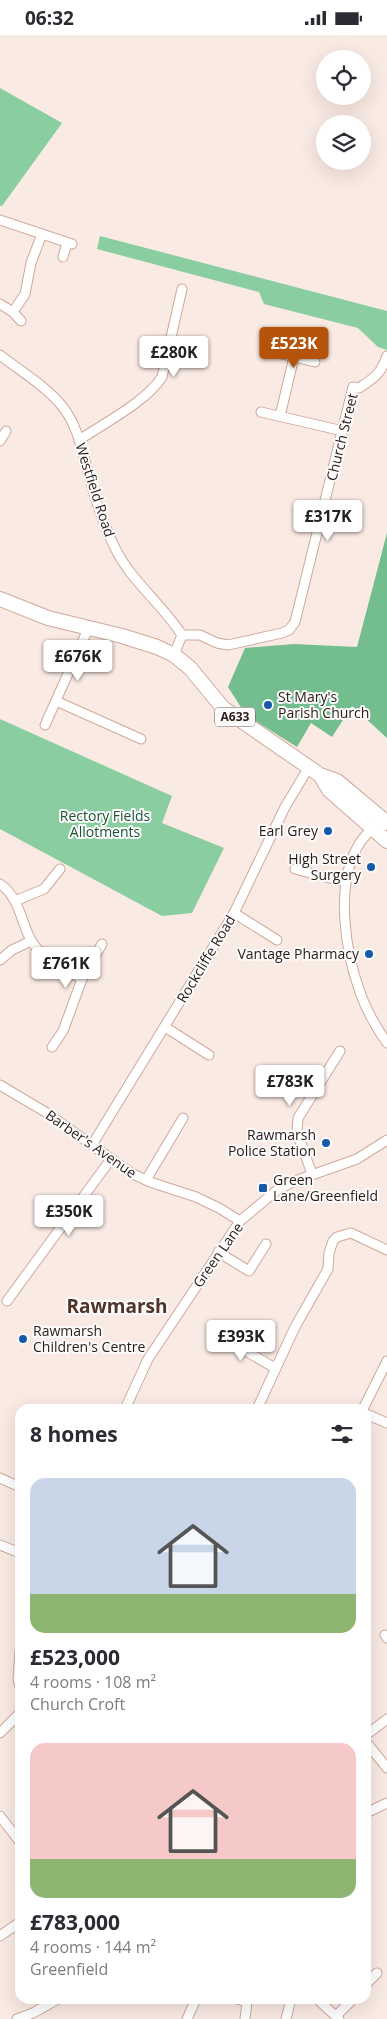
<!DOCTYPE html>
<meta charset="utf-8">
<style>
body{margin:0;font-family:"Open Sans",sans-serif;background:#f2f2f3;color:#2b2b33;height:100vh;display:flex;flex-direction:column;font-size:19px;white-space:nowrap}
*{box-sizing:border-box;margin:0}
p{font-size:16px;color:#7c7c81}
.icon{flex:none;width:28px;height:28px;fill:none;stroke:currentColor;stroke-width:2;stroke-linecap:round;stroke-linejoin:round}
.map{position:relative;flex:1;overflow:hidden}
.sheet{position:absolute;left:15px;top:1369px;width:356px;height:600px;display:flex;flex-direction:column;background:#fff;border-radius:15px;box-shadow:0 5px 20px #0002}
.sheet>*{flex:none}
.buttons{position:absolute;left:316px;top:15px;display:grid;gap:10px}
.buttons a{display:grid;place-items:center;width:55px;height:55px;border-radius:50%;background:#fff;box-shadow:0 5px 20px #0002;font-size:25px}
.price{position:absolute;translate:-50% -42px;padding:0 11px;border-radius:5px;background:#fff;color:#222;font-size:16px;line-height:32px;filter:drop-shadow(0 1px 2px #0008)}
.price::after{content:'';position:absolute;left:50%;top:30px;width:15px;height:11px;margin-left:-8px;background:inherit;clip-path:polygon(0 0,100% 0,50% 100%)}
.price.selected{background:#b45309;color:#fff}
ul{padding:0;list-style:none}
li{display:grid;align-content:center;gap:10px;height:265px;padding:0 15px}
li span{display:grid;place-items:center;height:155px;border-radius:15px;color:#555}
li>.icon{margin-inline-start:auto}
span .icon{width:90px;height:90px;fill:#fffc;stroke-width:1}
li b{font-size:21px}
h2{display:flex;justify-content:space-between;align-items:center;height:60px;padding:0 15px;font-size:21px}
.status{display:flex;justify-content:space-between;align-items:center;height:35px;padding:0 25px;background:#fff;direction:ltr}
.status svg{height:14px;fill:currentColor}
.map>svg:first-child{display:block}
</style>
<div class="status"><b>06:32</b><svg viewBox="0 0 49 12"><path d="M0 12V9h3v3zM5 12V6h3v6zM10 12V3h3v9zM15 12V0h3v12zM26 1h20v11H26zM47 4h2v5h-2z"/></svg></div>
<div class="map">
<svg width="387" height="1984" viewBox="0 0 387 1984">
<rect width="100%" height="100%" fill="#faeae4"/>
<g fill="#89cda1">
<polygon points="0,53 62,88 2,171 0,171"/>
<polygon points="100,201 387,276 387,315 378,312 358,293 264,269 259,257 97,214"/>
<polygon points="0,684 172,761 162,788 224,813 192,878 162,881 0,794"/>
</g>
<polygon fill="#74bd8f" points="387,498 387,703 352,671 332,702 311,688 297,712 246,680 228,652 245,613 294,609 357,612"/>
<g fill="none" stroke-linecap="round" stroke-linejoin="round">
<defs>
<g id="street">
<polyline points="0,185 72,209"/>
<polyline points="63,222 67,208"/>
<polyline points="0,269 13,277 21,286"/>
<polyline points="13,277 25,259 31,228 42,199"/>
<polyline points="278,318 315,327"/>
<path d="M 0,320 C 20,336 46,351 62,371 C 77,389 82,415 88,437 C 95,463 103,489 115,513 C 131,546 162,569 182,600 L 174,620"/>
<polyline points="261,377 343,396"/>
<polyline points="280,381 294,322"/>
<path d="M 79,405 C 103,389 147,366 162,342 L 182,254"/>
<polyline points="0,406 6,396"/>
<path d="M 182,600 L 200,600 L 217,608 L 228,610 L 282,598 L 289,595 L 295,587 L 353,352 L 359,353 C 374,343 381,339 387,321"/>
<polyline points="56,666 141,704"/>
<polyline points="45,690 88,594"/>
<path d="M 375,791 C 369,797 362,803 358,811 C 335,850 345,916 360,957 C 366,975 376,992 387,1008"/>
<polyline points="295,834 345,847"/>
<path d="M 0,849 C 20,862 21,889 32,907 C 44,925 64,933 82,944"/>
<polyline points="15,866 44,854 60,834"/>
<polyline points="234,878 277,905"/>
<polyline points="0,925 12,915 31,906"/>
<polyline points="165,992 209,1020"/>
<polyline points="52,1012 63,996 82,944 102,909"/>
<polyline points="0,1050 47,1078 131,1138 150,1147 196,1162 219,1173 240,1186"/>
<polyline points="92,1110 234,878 285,772 309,732"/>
<polyline points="312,1139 297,1097 298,1083 340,1016"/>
<polyline points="146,1145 183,1083"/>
<polyline points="218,1217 249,1236 266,1209"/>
<polyline points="7,1266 111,1124"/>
<polyline points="220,1301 275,1333"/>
<polyline points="125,1374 148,1324 240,1186 276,1156 292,1147 357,1124 387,1105"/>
<polyline points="257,1374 295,1292 328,1234 329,1218 333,1206 337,1202 351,1198 387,1215"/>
<polyline points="363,1374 387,1326"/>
<polyline points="366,1379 387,1388"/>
<polyline points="0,1443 20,1452"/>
<polyline points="0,1510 20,1518"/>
<polyline points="385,1600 387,1603"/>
<polyline points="20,1616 18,1644 20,1651"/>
<polyline points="0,1698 20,1678"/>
<polyline points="366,1700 387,1684"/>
<polyline points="366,1707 387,1733"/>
<polyline points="366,1778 387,1768"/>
<polyline points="0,1781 20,1807"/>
<polyline points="0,1901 20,1887"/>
<polyline points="366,1949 377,1938"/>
<polyline points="237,1964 247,1967 245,1984"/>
<polyline points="317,1964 339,1984"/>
<polyline points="336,1981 353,1964"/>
<polyline points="17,1984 33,1978 58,1964"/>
<polyline points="187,1984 196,1964"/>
<polyline points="286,1984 291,1964"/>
</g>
<g id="primary">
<polyline points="0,564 48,583 122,601 157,612 174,620 190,633 223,673 320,740 337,746 387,788"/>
<polyline points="320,740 329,755 387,806"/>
</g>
</defs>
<use href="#street" stroke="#cfa99b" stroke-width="11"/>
<use href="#primary" stroke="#cfa99b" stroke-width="16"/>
<use href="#street" stroke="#fff" stroke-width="9"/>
<use href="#primary" stroke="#fff" stroke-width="14"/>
</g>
<g fill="#155aaa" stroke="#fbfbfb" stroke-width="2">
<circle cx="268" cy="670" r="5"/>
<circle cx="328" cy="796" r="5"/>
<circle cx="371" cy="832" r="5"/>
<circle cx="369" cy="919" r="5"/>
<circle cx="326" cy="1108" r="5"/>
<rect x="258" y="1148" width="10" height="10" rx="2.5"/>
<circle cx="23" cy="1304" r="5"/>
</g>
<g text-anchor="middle" stroke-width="4" stroke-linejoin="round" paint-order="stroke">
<rect fill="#fbfbfb" stroke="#695f5b" stroke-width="1" x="215" y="672.5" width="40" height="19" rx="4"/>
<g font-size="12" font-weight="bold" fill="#2a1c17">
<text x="235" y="686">A633</text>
</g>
<g font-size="14" fill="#2a1c17" stroke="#fbfbfb">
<text transform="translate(342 402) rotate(-76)" y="5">Church Street</text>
<text transform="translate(95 455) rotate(72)" y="5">Westfield Road</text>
<text transform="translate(206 924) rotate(-59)" y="5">Rockcliffe Road</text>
<text transform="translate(91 1109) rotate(35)" y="5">Barber's Avenue</text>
<text transform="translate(218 1220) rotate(-55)" y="5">Green Lane</text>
</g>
<g font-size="14" fill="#2a1c17" stroke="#fbfbfb" text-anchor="end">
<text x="278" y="667" text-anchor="start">St Mary's<tspan x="278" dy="16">Parish Church</tspan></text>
<text x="318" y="801">Earl Grey</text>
<text x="361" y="829">High Street<tspan x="361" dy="16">Surgery</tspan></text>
<text x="359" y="924">Vantage Pharmacy</text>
<text x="316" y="1105">Rawmarsh<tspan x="316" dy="16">Police Station</tspan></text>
<text x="273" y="1150" text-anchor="start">Green<tspan x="273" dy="16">Lane/Greenfield</tspan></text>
<text x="33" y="1301" text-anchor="start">Rawmarsh<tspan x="33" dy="16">Children's Centre</tspan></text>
</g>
<g font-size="14" fill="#1d5334" stroke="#fbfbfb">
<text x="105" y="786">Rectory Fields<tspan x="105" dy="16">Allotments</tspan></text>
</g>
<g font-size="19" font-weight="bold" fill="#513327" stroke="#fbfbfb">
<text x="117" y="1278">Rawmarsh</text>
</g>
</g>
</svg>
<div class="buttons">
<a><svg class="icon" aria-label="locate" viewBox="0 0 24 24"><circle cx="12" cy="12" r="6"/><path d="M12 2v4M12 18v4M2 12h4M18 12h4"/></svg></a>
<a><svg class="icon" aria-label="layers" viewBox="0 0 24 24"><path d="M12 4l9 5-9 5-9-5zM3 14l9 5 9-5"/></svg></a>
</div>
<b class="price selected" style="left:294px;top:334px">£523K</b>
<b class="price" style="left:174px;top:343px">£280K</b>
<b class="price" style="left:328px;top:507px">£317K</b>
<b class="price" style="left:78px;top:647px">£676K</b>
<b class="price" style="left:66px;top:954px">£761K</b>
<b class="price" style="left:290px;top:1072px">£783K</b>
<b class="price" style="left:69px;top:1202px">£350K</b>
<b class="price" style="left:241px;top:1327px">£393K</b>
<section class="sheet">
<h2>8 homes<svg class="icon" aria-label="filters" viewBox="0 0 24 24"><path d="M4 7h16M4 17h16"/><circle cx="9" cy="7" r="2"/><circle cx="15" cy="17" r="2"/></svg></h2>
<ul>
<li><span style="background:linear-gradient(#c9d6e8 75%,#8fb573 0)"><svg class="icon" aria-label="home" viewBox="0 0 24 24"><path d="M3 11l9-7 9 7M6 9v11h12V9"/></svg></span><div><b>£523,000</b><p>4 rooms · 108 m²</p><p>Church Croft</p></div></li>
<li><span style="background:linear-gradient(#f6c9c9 75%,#8fb573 0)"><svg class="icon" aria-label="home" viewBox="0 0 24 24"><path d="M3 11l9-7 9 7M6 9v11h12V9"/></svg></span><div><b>£783,000</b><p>4 rooms · 144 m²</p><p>Greenfield</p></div></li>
</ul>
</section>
</div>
